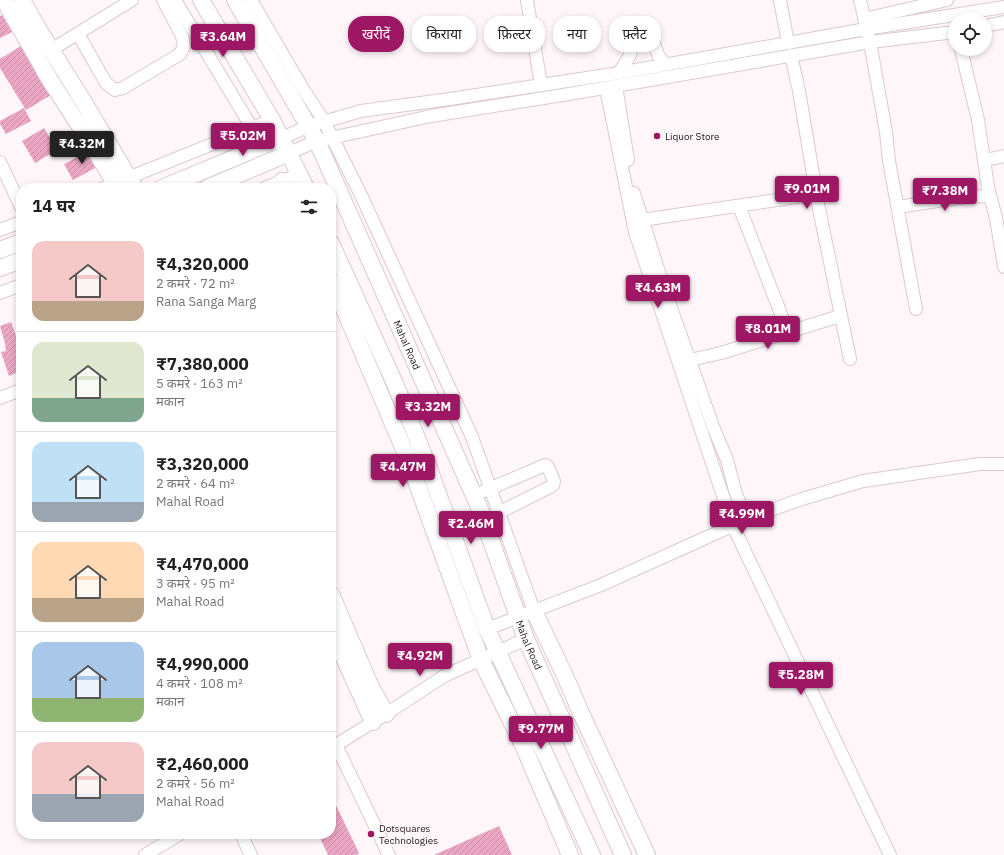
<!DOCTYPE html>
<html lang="hi">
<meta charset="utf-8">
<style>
body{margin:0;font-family:"IBM Plex Sans","Noto Sans Devanagari",sans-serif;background:#f2f2f2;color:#202124;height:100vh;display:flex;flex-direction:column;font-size:15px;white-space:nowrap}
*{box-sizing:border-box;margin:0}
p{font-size:13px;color:#757577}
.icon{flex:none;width:22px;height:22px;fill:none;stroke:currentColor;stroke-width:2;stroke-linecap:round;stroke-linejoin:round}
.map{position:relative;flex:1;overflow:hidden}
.panel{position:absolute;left:16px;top:183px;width:320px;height:656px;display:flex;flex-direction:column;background:#fff;border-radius:16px;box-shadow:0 2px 6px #0003}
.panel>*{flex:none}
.banner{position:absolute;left:348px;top:16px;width:380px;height:36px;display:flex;gap:8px}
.tools{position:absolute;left:948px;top:12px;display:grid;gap:8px}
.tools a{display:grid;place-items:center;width:44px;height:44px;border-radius:50%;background:#fff;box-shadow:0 2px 6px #0003;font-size:20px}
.price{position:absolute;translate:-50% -34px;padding:0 9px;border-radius:4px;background:#9e1765;color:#fff;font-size:13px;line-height:26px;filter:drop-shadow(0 1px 2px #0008)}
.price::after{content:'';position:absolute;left:50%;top:24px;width:12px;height:9px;margin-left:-6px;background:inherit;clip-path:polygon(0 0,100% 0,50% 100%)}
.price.on{background:#222;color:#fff}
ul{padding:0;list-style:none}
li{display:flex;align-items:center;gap:12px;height:100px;padding:0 16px}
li+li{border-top:1px solid #e0e0e0}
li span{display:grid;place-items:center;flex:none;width:112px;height:80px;border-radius:12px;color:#555}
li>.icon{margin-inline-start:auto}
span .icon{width:48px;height:48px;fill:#fffc;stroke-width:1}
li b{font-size:17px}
h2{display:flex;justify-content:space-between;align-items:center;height:48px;padding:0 16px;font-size:17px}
.pill{padding:0 14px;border-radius:16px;background:#fff;box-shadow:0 2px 6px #0003;font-size:14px;line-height:36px}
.pill.on{background:#9e1765;color:#fff}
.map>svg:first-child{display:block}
</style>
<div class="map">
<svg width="1004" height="855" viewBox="0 0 1004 855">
<defs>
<pattern id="building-hatch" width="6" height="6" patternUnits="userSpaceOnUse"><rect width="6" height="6" fill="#eaa6c3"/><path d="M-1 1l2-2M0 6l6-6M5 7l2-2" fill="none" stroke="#c88ea7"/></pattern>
</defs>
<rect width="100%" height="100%" fill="#fef6f9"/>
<g fill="url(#building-hatch)">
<polygon points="2,15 12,32 0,38 0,16"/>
<polygon points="21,46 51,95 26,110 0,68 0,59"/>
<polygon points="24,108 31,121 6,134 0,124 0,121"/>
<polygon points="44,128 57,150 35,163 22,141"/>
<polygon points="91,150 99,166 73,180 64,164"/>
<polygon points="11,322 21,349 21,371 9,376 1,352 6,351 5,343 0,326"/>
<polygon points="333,799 359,853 357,855 328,855 318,834 331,834 331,800"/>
<polygon points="499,826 512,855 434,855"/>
</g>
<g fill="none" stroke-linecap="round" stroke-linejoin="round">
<defs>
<g id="minor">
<polyline points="175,0 252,128"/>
<polyline points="251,0 303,89 324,121 361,195 472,437 534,611"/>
<polyline points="527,0 541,85"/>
<polyline points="780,0 788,43"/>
<polyline points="860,0 870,42 886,132 889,161 916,309"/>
<polyline points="864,19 947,0"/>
<polyline points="985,26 1004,22"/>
<polyline points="78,34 106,83 115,90 123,88 180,54 184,46 182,36 163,0"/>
<polyline points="961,49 978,120 988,187 996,218 1004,267"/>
<polyline points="51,50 132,0"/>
<polyline points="791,55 799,91 818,204 850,359"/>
<polyline points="619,73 629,57 637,37 649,35 652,38 658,55 665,64"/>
<polyline points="616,86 628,160"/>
<polyline points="606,88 635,232 733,526 890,855"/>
<polyline points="282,138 309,126 361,111 450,99 619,73 866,29 1004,7"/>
<polyline points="289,153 317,141 431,116 569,94 870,42 955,32"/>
<polyline points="985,160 1004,156"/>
<polyline points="0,162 21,207"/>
<polyline points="103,188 272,120"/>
<polyline points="264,188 300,174"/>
<polyline points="634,193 664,288 714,429 727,460 736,494 747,520"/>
<polyline points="739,206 788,332"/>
<polyline points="898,207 964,197 990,196"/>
<polyline points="642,220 817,194"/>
<polyline points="0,230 21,222"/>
<polyline points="0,293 21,285"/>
<polyline points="690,360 721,353 840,316"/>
<polyline points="0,398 21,390"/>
<polyline points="484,491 543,466 546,465 548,467 554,481 553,485 550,487 492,516"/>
<polyline points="487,629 601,585 754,516 802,499 863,481 980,464 1004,464"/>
<polyline points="336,745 389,855"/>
<polyline points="331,748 386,714 444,676 526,639"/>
<polyline points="241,834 251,855"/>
<polyline points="145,855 180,834"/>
</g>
<g id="major">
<polyline points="4,0 50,80 92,145 118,188"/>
<polyline points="22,0 40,32 85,104 135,188"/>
<polyline points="201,0 272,120 306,188"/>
<path id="s1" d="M 235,0 L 317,141 L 479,507 L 526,639 L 623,855"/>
<polyline points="282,181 286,188"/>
<polyline points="162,188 282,138"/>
<polyline points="207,188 289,153"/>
<polyline points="331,243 396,386 427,463 487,629 592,855"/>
<polyline points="0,250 21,242"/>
<polyline points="0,268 21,260"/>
<polyline points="331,281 339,297"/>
<polyline points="331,300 339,297 408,459 481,660 523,745 570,855"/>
<polyline points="331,594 370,685 386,714"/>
<polyline points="534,611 565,676 581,713 647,855"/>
<polyline points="331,629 373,722"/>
</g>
</defs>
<use href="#minor" stroke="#dcc9d1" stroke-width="14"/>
<use href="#major" stroke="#dcc9d1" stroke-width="18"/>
<use href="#minor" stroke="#fff" stroke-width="12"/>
<use href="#major" stroke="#fff" stroke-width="16"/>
</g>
<g fill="#9e1765" stroke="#fef6f9" stroke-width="1.5">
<circle cx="657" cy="136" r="4"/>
<circle cx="371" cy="834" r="4"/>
</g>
<g text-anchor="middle" stroke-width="3" stroke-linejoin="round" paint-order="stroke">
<g font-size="10" fill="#1f191b" stroke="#fef6f9" text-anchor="start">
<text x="665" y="140">Liquor Store</text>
<text x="379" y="832">Dotsquares<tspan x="379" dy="12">Technologies</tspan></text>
</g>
<g font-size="10" fill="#1f191b" stroke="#fef6f9">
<text dy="4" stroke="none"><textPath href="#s1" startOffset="386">Mahal Road</textPath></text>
<text dy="4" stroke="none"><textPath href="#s1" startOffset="710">Mahal Road</textPath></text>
</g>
</g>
</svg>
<div class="tools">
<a><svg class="icon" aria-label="locate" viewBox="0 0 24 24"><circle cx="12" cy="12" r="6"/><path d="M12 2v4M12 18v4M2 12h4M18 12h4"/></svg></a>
</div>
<b class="price" style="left:223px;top:58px">₹3.64M</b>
<b class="price" style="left:243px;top:157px">₹5.02M</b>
<b class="price on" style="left:82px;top:165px">₹4.32M</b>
<b class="price" style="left:807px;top:210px">₹9.01M</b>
<b class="price" style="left:945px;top:212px">₹7.38M</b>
<b class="price" style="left:658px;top:309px">₹4.63M</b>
<b class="price" style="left:768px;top:350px">₹8.01M</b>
<b class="price" style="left:428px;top:428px">₹3.32M</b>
<b class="price" style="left:403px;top:488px">₹4.47M</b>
<b class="price" style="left:742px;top:535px">₹4.99M</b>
<b class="price" style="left:471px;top:545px">₹2.46M</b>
<b class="price" style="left:420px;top:677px">₹4.92M</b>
<b class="price" style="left:801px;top:696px">₹5.28M</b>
<b class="price" style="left:541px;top:750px">₹9.77M</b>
<div class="banner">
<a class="pill on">खरीदें</a>
<a class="pill">किराया</a>
<a class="pill">फ़िल्टर</a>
<a class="pill">नया</a>
<a class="pill">फ़्लैट</a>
</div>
<section class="panel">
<h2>14 घर<svg class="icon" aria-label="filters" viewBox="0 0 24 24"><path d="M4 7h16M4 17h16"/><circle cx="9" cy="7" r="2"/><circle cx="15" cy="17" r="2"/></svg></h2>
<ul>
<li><span style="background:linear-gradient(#f6c9c9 75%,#b9a48a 0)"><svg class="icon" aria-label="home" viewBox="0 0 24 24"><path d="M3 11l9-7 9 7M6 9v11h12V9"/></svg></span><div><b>₹4,320,000</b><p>2 कमरे · 72 m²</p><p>Rana Sanga Marg</p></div></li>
<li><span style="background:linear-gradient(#dfe7d0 70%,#7fa58c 0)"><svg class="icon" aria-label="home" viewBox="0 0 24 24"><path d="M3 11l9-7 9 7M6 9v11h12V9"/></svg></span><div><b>₹7,380,000</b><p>5 कमरे · 163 m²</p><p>मकान</p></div></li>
<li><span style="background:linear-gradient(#bfe0f5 75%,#9aa5b1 0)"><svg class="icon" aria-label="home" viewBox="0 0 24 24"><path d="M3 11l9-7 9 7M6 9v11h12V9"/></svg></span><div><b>₹3,320,000</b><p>2 कमरे · 64 m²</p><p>Mahal Road</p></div></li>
<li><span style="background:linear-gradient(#ffd9b3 70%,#b9a48a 0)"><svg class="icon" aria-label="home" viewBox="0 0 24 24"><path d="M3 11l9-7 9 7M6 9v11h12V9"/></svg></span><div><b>₹4,470,000</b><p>3 कमरे · 95 m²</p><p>Mahal Road</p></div></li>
<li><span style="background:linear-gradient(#a9c7e8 70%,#8fb573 0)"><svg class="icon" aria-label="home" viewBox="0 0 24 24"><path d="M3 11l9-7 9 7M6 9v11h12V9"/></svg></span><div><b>₹4,990,000</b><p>4 कमरे · 108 m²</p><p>मकान</p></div></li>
<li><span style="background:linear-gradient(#f6c9c9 65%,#9aa5b1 0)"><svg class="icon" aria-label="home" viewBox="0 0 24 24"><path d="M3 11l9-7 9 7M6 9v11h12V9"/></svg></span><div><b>₹2,460,000</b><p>2 कमरे · 56 m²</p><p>Mahal Road</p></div></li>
</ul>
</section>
</div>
